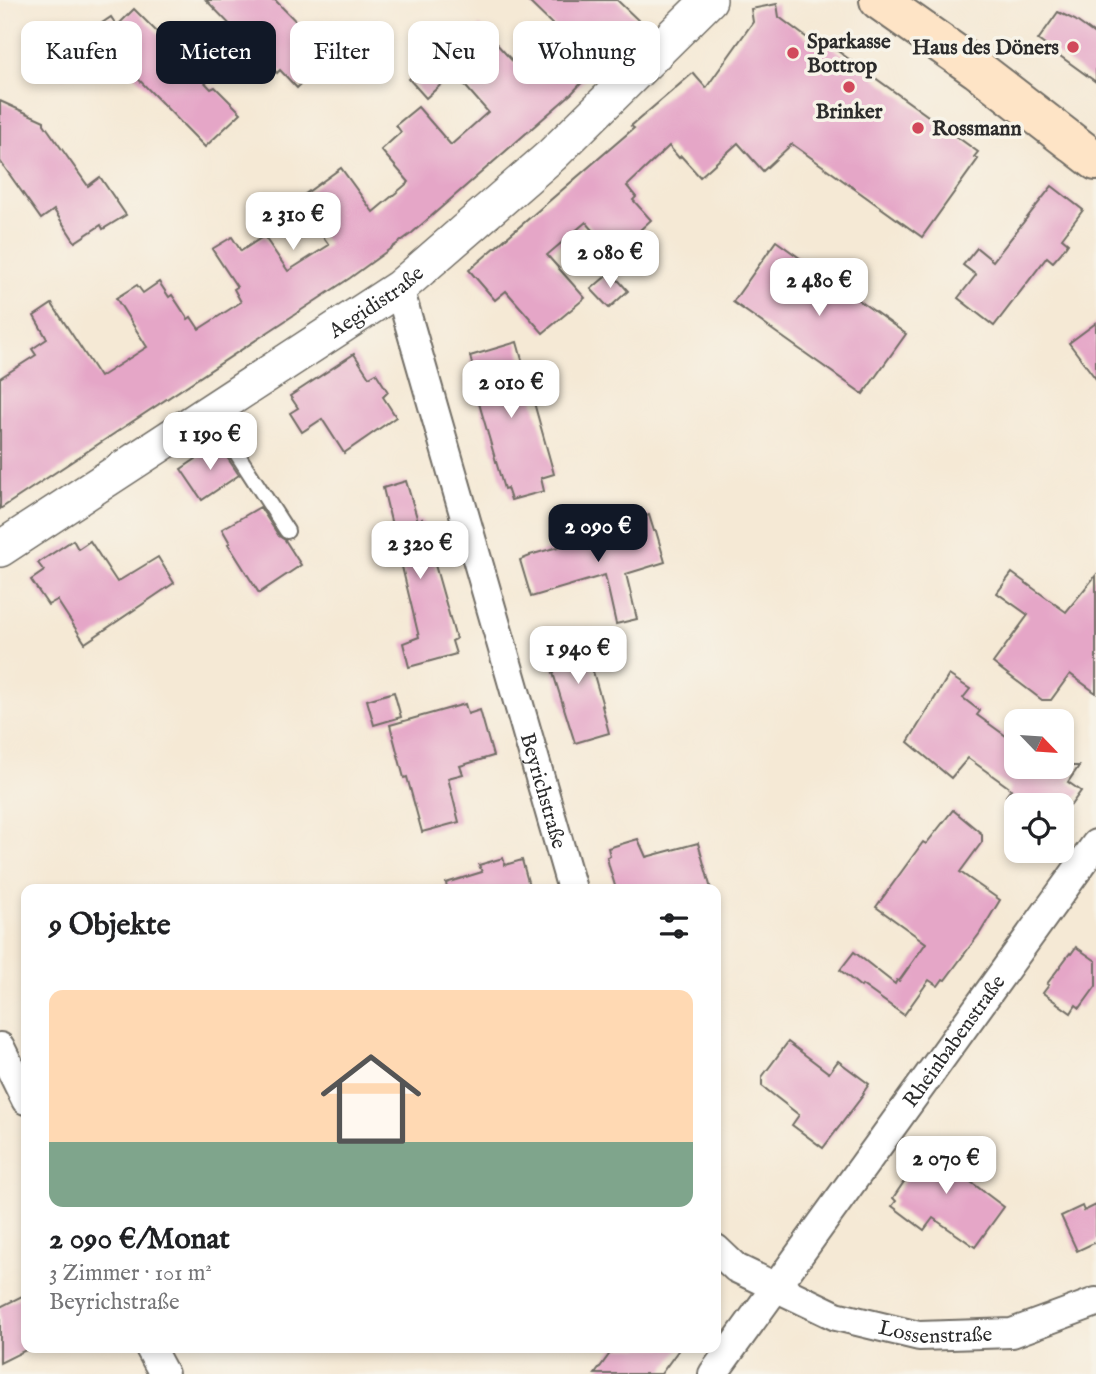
<!DOCTYPE html>
<html lang="de">
<meta charset="utf-8">
<style>
body{margin:0;font-family:"IM FELL English",serif;background:#f2f2f2;color:#202124;height:100vh;display:flex;flex-direction:column;font-size:26px;white-space:nowrap}
*{box-sizing:border-box;margin:0}
p{font-size:23px;color:#757577}
.icon{flex:none;width:38px;height:38px;fill:none;stroke:currentColor;stroke-width:2;stroke-linecap:round;stroke-linejoin:round}
.map{position:relative;flex:1;overflow:hidden}
.panel{position:absolute;left:21px;top:884px;width:700px;height:469px;display:flex;flex-direction:column;background:#fff;border-radius:14px;box-shadow:0 4px 10px #0003}
.panel>*{flex:none}
.guide{position:absolute;left:21px;top:21px;width:700px;height:63px;display:flex;gap:14px}
.needle{width:46px;rotate:115deg}
.controls{position:absolute;left:1004px;top:709px;display:grid;gap:14px}
.controls a{display:grid;place-items:center;width:70px;height:70px;border-radius:14px;background:#fff;box-shadow:0 4px 10px #0003;font-size:35px}
.price{position:absolute;translate:-50% -60px;padding:0 16px;border-radius:14px;background:#fff;color:#222;font-size:23px;line-height:46px;filter:drop-shadow(0 2px 4px #0008)}
.price::after{content:'';position:absolute;left:50%;top:42px;width:21px;height:16px;margin-left:-10px;background:inherit;clip-path:polygon(0 0,100% 0,50% 100%)}
.price.on{background:#111827;color:#fff}
ul{padding:0;list-style:none}
li{display:grid;align-content:center;gap:14px;height:371px;padding:0 28px}
li+li{border-top:2px solid #e0e0e0}
li span{display:grid;place-items:center;height:217px;border-radius:14px;color:#555}
li>.icon{margin-inline-start:auto}
span .icon{width:126px;height:126px;fill:#fffc;stroke-width:1}
li b{font-size:30px}
h2{display:flex;justify-content:space-between;align-items:center;height:84px;padding:0 28px;font-size:30px}
.chip{padding:0 24px;border-radius:14px;background:#fff;box-shadow:0 4px 10px #0003;font-size:24px;line-height:63px}
.chip.on{background:#111827;color:#fff}
.map>svg:first-child{display:block}
</style>
<div class="map">
<svg width="1096" height="1374" viewBox="0 0 1096 1374">
<rect width="100%" height="100%" fill="#f7f3e8"/>
<filter id="ink" filterUnits="userSpaceOnUse"><feTurbulence type="fractalNoise" baseFrequency=".0143" numOctaves="2"/><feDisplacementMap in="SourceGraphic" scale="14" xChannelSelector="R" yChannelSelector="G"/><feConvolveMatrix kernelMatrix="1 2 1 2 8 2 1 2 1" color-interpolation-filters="sRGB"/></filter>
<filter id="wash" filterUnits="userSpaceOnUse"><feTurbulence type="fractalNoise" baseFrequency=".00686" numOctaves="4" result="noise"/><feDisplacementMap in="SourceGraphic" scale="28" xChannelSelector="R" yChannelSelector="G"/><feGaussianBlur stdDeviation="1.57" result="paint"/><feColorMatrix in="noise" values="0 0 0 0 0 0 0 0 0 0 0 0 0 0 0 0 0 1.4 0 .05"/><feComposite in="paint" operator="in"/></filter>
<g filter="url(#wash)">
<rect width="100%" height="100%" fill="#f5e9d5"/>
<g id="blocks">
<g fill="#e5a6c7">
<polygon points="206,0 275,0 321,47 305,62 314,71 297,88 280,70 277,73"/>
<polygon points="527,0 617,0 640,22 571,94 412,233 350,278 0,509 0,378 36,355 32,349 47,339 34,316 52,304 100,377 147,347 116,298 137,285 143,293 159,282 169,297 172,295 188,319 191,317 199,329 241,302 234,289 237,287 212,249 232,237 241,251 264,236 288,271 329,245 297,200 341,168 373,212 409,182 381,150 401,132 396,125 418,107 451,145 488,112 454,73 426,98 409,79 439,52 437,50 453,35 461,43 480,26 518,67 521,64 531,76 564,43 553,33 557,29"/>
<polygon points="777,4 779,17 810,40 814,34 978,152 974,157 978,159 922,237 792,144 763,171 738,143 700,177 681,156 679,158 669,146 627,186 636,197 633,200 651,220 614,254 586,222 547,255 585,298 543,333 506,291 495,300 469,270 634,128 631,126 693,73 706,88 753,22 751,9"/>
<polygon points="134,9 160,35 163,33 180,51 178,54 211,89 215,87 241,113 205,147 108,48 63,78 49,59 111,17 117,26"/>
<polygon points="1058,12 1075,20 1096,35 1096,82 1038,40"/>
<polygon points="0,101 44,121 44,124 88,186 100,177 126,215 103,229 101,225 75,242 54,210 41,219 0,161"/>
<polygon points="1052,186 1083,210 1062,238 1068,243 1061,253 1053,262 1047,257 994,326 958,298 976,275 963,265 977,248 993,261"/>
<polygon points="776,241 906,334 863,394 733,302"/>
<polygon points="611,272 628,291 609,308 591,289"/>
<polygon points="1096,323 1096,379 1069,343"/>
<polygon points="517,342 554,474 541,478 544,491 511,500 507,488 504,489 469,369 473,368 470,356"/>
<polygon points="354,354 369,377 376,373 388,392 383,397 396,417 344,453 322,419 302,432 290,413 298,408 290,396"/>
<polygon points="218,444 239,475 202,500 181,469"/>
<polygon points="406,481 418,521 422,519 456,639 452,641 456,654 409,667 403,643 419,637 383,488"/>
<polygon points="260,507 279,536 285,540 301,565 259,593 228,544 230,543 222,529"/>
<polygon points="649,515 654,531 656,531 665,562 626,574 637,619 616,624 605,575 531,597 520,560 530,556 530,555 585,539 585,540 630,528 628,521"/>
<polygon points="73,540 78,549 90,541 117,582 158,557 174,583 85,643 57,600 48,605 31,580 44,571 38,563"/>
<polygon points="1012,573 1066,612 1096,575 1096,693 1070,674 1051,700 1042,700 993,663 1028,615 997,593"/>
<polygon points="581,630 603,706 602,706 609,733 575,743 553,673 554,673 546,641"/>
<polygon points="949,675 970,689 963,698 980,711 977,715 1017,744 1017,766 1079,766 1068,782 1081,791 1071,805 1018,805 1006,796 1011,789 968,758 951,778 908,742"/>
<polygon points="394,692 401,717 374,725 367,700"/>
<polygon points="465,704 468,714 480,710 493,756 460,766 463,774 448,778 459,822 422,832 407,777 404,778 390,725"/>
<polygon points="953,810 982,834 982,842 960,872 1000,900 980,933 945,980 943,979 938,986 929,980 904,1015 862,985 861,987 840,970 854,952 895,984 897,980 899,981 926,943 876,907 923,842 926,844"/>
<polygon points="638,839 646,857 698,843 711,889 616,889 609,866 607,857 610,856 608,848"/>
<polygon points="503,858 505,865 522,860 530,889 447,889 446,883 482,872 479,865"/>
<polygon points="1076,947 1096,961 1096,986 1080,1008 1076,1005 1071,1013 1043,993 1049,985 1047,984 1070,953 1071,954"/>
<polygon points="788,1042 829,1073 838,1061 869,1084 863,1093 864,1094 823,1148 792,1125 799,1115 762,1086 762,1077"/>
<polygon points="938,1141 971,1165 963,1176 1004,1207 975,1247 933,1218 924,1230 892,1206 896,1201 893,1198 912,1170 932,1144 935,1147"/>
<polygon points="1096,1205 1096,1242 1077,1251 1061,1216 1082,1206 1084,1211"/>
<polygon points="26,1294 26,1350 0,1363 0,1307"/>
<polygon points="614,1348 680,1348 661,1374 595,1374"/>
</g>
</g>
</g>
<g filter="url(#ink)">
<use href="#blocks" fill-opacity="0" stroke="#726e66" stroke-width="2"/>
<g fill="none" stroke-linecap="round" stroke-linejoin="round">
<defs>
<polyline id="service" points="210,412 287,531"/>
<g id="minor">
<path id="s1" d="M 399,288 L 572,889"/>
<polyline points="0,1047 26,1100"/>
<path id="s2" d="M 716,1249 L 736,1268 L 836,1316 L 919,1336 L 1012,1333 L 1096,1302"/>
<polyline points="150,1348 164,1374"/>
<path id="s3" d="M 713,1374 L 1096,844"/>
</g>
<g id="tertiary">
<path id="s4" d="M 0,549 L 399,288 L 552,155 L 709,0"/>
</g>
<polyline id="secondary" points="879,0 977,69 1096,161"/>
</defs>
<use href="#service" stroke="#726e66" stroke-width="18"/>
<use href="#minor" stroke="#726e66" stroke-width="32"/>
<use href="#tertiary" stroke="#726e66" stroke-width="38"/>
<use href="#secondary" stroke="#726e66" stroke-width="42"/>
<use href="#service" stroke="#fff" stroke-width="14"/>
<use href="#minor" stroke="#fff" stroke-width="28"/>
<use href="#tertiary" stroke="#fff" stroke-width="35"/>
<use href="#secondary" stroke="#fee4c6" stroke-width="38"/>
</g>
</g>
<g fill="#d1495b" stroke="#f7f3e8" stroke-width="2.5">
<circle cx="1073" cy="47" r="7"/>
<circle cx="793" cy="53" r="7"/>
<circle cx="849" cy="87" r="7"/>
<circle cx="918" cy="128" r="7"/>
</g>
<g text-anchor="middle" stroke-width="7" stroke-linejoin="round" paint-order="stroke">
<g font-size="21" font-weight="bold" fill="#2b2b2b" stroke="#f7f3e8" text-anchor="start">
<text x="807" y="48">Sparkasse<tspan x="807" dy="24">Bottrop</tspan></text>
<text x="1059" y="54" text-anchor="end">Haus des Döners</text>
<text x="849" y="118" text-anchor="middle">Brinker</text>
<text x="932" y="135">Rossmann</text>
</g>
<g font-size="21" fill="#2b2b2b" stroke="#f7f3e8">
<text dy="7" stroke="none"><textPath href="#s4" startOffset="450">Aegidistraße</textPath></text>
<text dy="7" stroke="none"><textPath href="#s1" startOffset="523">Beyrichstraße</textPath></text>
<text dy="7" stroke="none"><textPath href="#s3" startOffset="411">Rheinbabenstraße</textPath></text>
<text dy="7" stroke="none"><textPath href="#s2" startOffset="240">Lossenstraße</textPath></text>
</g>
</g>
</svg>
<div class="controls">
<a><svg class="needle" viewBox="-14 -14 28 28"><path d="M0-13l5 13h-10z" fill="#e53935"/><path d="M0 13l5-13h-10z" fill="#757577"/></svg></a>
<a><svg class="icon" aria-label="locate" viewBox="0 0 24 24"><circle cx="12" cy="12" r="6"/><path d="M12 2v4M12 18v4M2 12h4M18 12h4"/></svg></a>
</div>
<b class="price" style="left:293px;top:252px">2 310 €</b>
<b class="price" style="left:610px;top:290px">2 080 €</b>
<b class="price" style="left:819px;top:318px">2 480 €</b>
<b class="price" style="left:511px;top:420px">2 010 €</b>
<b class="price" style="left:210px;top:472px">1 190 €</b>
<b class="price on" style="left:598px;top:564px">2 090 €</b>
<b class="price" style="left:420px;top:581px">2 320 €</b>
<b class="price" style="left:578px;top:686px">1 940 €</b>
<b class="price" style="left:946px;top:1196px">2 070 €</b>
<div class="guide">
<a class="chip">Kaufen</a>
<a class="chip on">Mieten</a>
<a class="chip">Filter</a>
<a class="chip">Neu</a>
<a class="chip">Wohnung</a>
</div>
<section class="panel">
<h2>9 Objekte<svg class="icon" aria-label="filters" viewBox="0 0 24 24"><path d="M4 7h16M4 17h16"/><circle cx="9" cy="7" r="2"/><circle cx="15" cy="17" r="2"/></svg></h2>
<ul>
<li><span style="background:linear-gradient(#ffd9b3 70%,#7fa58c 0)"><svg class="icon" aria-label="home" viewBox="0 0 24 24"><path d="M3 11l9-7 9 7M6 9v11h12V9"/></svg></span><div><b>2 090 €/Monat</b><p>3 Zimmer · 101 m²</p><p>Beyrichstraße</p></div></li>
</ul>
</section>
</div>
